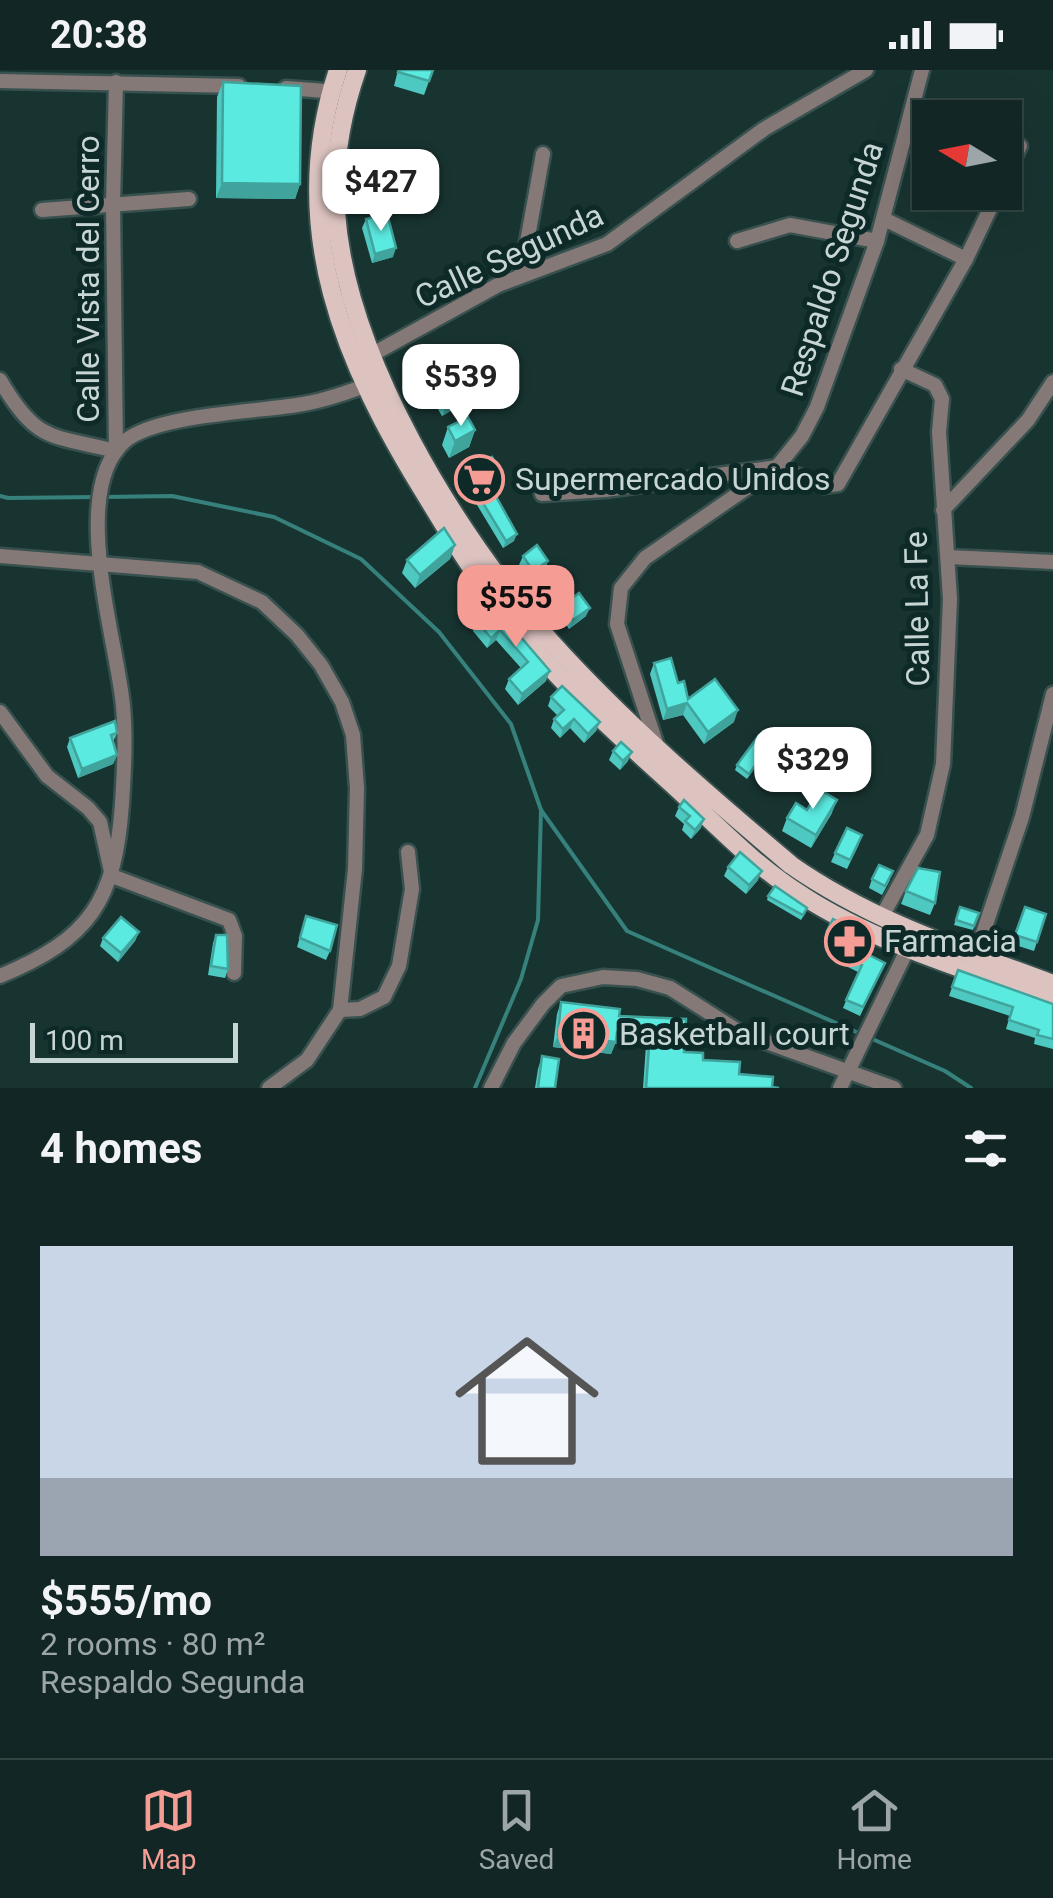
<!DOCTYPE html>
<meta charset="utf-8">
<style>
body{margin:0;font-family:Roboto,sans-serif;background:#1b2f2d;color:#f1f3f6;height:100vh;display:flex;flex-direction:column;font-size:38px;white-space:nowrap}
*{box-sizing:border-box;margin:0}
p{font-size:32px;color:#9ca5a7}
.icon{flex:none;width:55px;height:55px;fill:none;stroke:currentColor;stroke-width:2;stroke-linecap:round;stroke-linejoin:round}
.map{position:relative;height:1018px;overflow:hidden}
.details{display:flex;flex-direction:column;background:#122725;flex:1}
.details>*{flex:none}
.needle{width:65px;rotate:280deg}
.controls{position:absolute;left:912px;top:30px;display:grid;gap:20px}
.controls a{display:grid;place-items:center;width:110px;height:110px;border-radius:0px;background:#122725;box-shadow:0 10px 40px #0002,0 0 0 2px #314442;font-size:50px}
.scale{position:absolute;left:30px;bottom:25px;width:208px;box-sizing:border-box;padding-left:10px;border:5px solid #c7d6d4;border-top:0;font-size:28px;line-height:35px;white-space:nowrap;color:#c7d6d4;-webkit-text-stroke:8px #0e2a28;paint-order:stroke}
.price{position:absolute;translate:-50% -85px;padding:0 22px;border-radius:20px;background:#fff;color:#222;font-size:32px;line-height:65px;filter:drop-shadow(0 2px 5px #0008)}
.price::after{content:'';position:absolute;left:50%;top:60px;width:30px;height:22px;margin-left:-15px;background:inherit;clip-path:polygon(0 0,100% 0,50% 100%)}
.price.current{background:#f59c94;color:#111}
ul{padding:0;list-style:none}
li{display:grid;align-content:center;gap:20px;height:530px;padding:0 40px}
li+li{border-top:2px solid #314442}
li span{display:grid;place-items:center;height:310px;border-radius:0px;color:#555}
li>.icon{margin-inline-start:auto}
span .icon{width:180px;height:180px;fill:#fffc;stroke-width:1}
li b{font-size:42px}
h2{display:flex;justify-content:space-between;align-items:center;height:120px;padding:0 40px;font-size:42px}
.status{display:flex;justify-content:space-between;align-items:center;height:70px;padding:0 50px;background:#122725;direction:ltr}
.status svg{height:28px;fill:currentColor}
.tabs{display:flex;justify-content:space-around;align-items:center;height:140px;border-top:2px solid #314442;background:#122725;font-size:28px;color:#9ca5a7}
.tabs a{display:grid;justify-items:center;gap:5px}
.tabs .current{color:#f59c94}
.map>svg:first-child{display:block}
</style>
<div class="status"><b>20:38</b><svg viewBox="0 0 49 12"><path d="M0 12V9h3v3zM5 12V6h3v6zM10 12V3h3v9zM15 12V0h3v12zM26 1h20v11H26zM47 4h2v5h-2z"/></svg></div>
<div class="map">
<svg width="1053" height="1018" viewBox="0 0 1053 1018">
<rect width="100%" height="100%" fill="#183431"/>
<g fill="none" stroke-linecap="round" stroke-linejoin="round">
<g stroke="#37817c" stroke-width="4">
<polyline points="0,426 8,428 95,427"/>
<polyline points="104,427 172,426 274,447 361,489 439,562 511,654 541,740 627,861 945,1001 971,1018"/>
<polyline points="475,1018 521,909 538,850 541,740"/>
</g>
<defs>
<g id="minor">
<polyline points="0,11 239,16"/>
<polyline points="286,18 339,22"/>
<polyline points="1005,107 1020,76"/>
<polyline points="42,140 189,129"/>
<polyline points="884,149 966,189"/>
<polyline points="737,171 790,155 877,171"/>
<polyline points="521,205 543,84"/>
<polyline points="373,284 498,215 607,174 764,59 866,0"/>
<path d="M 0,310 C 36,372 50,365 116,381"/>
<polyline points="116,381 113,133 116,12"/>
<polyline points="542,424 605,420 777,397 823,416 838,414 966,189 998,122"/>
<polyline points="943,440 1028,350 1053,312"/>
<polyline points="0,486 198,502 262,532 297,565 321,595 342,632 353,665 357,718 355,799 340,940 307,990 269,1018"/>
<polyline points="948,487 1053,492"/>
<polyline points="0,642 47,706 88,738 100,752 112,806 229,850 235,866 234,903"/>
<polyline points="657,676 617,554 621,518 645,488 777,397 802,366 817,337 877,171 922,0"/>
<polyline points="881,848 927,765 943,694 950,529 939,362 942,329 935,315 901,299"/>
<polyline points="976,884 1022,747 1053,624"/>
<path d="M 0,906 C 90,869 115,831 122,734 C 124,702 126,668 123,636 C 117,570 68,421 125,371 C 157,344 260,342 303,334 C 327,330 352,321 375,312"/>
<polyline points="340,940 360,939 384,927 399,896 412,819 408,782"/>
<polyline points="491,1018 514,973 543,934 561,916 603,907 637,909 670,918 741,963 894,1018"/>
<polyline points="840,1018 912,870"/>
</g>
<g id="major">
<path d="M 338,0 C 285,157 345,295 427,427 C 457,477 488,526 526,570 C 570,622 621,668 671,713 C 714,752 754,796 803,826 C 879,875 969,900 1053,931"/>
<path d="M 357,0 C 341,46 333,94 336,142 C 346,286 456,466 551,572 C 624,653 708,725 791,795 C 871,851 962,880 1053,914"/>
</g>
</defs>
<use href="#minor" stroke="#38514e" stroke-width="19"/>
<use href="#major" stroke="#38514e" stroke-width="22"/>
<use href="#minor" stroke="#857977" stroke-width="14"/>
<use href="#major" stroke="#dcc3c0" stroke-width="18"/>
</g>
<g fill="#4ec9c1">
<polygon points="398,0 433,0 424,25 394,16"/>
<polygon points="223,12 300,114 295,129 216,128 217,27"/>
<polygon points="366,149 393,187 372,193 362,158"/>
<polygon points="496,304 491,317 442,346 428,322 433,308"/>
<polygon points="448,357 475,360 469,377 449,388 442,375"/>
<polygon points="465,403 497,409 501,416 498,423 496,425 514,471 503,478 462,410"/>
<polygon points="455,475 450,489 415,518 402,503 407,490"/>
<polygon points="523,486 548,491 545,499 530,510 519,495"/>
<polygon points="562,535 586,546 569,559 559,544"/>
<polygon points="494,536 546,611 518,635 505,619 509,609 521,598 496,570 487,578 473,561 477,551"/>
<polygon points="654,593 678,613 688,629 734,652 704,674 683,645 663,650 650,604"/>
<polygon points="551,627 600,652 596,661 584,673 570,658 560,668 551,658 554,649 558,646 548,636"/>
<polygon points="117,663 113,672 117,685 113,694 78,708 67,677 70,668"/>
<polygon points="769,678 747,709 735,700 737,695"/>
<polygon points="613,681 628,691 620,700 609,690"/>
<polygon points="679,737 701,758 691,769 682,760 684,754 675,746"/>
<polygon points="807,740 832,743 811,778 782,761 787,748"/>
<polygon points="859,774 847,799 831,792 835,783"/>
<polygon points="728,797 758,810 746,824 724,806"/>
<polygon points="872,809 890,810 882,825 869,818"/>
<polygon points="906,821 935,833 930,845 901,834"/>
<polygon points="768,826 806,842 801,850 767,830"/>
<polygon points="960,837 979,843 973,860 954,855"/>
<polygon points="1025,837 1046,844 1034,881 1012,874"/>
<polygon points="306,846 330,881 326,890 297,877"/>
<polygon points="827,861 854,869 851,876 885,893 860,946 843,938 858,902 842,894 847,882 824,869"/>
<polygon points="139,862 135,871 118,892 100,876 103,868"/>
<polygon points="216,865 228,899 225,908 208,905 213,873"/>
<polygon points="958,900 1053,934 1053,979 1034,974 1035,968 1006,959 1010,946 949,926"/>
<polygon points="561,932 619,946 703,990 779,1018 643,1018 646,975 615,974 611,984 553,977 557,944"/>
<polygon points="542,986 555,1018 535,1018 538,999"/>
</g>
<g fill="#40a49d">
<polygon points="222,113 300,114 295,129 216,128"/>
<polygon points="396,178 393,187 372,193 375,184"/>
<polygon points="496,304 491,317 442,346 447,332"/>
<polygon points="475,360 469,377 449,388 455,371"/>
<polygon points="517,464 514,471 503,478 506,471"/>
<polygon points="455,475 450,489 415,518 420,505"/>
<polygon points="548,491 545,499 530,510 533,501"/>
<polygon points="590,538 586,546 569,559 573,550"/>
<polygon points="500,560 496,570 487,578 491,568"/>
<polygon points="550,601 546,611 518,635 522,624"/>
<polygon points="687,633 683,645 663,650 667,639"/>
<polygon points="738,640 734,652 704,674 708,662"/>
<polygon points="574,649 570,658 560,668 563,659"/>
<polygon points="600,652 596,661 584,673 588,664"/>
<polygon points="632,682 628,691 620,700 623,691"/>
<polygon points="117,685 113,694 78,708 82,699"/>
<polygon points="837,730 832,743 811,778 816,765"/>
<polygon points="704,749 701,758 691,769 695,760"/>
<polygon points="762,801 758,810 746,824 749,815"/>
<polygon points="139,862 135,871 118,892 121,883"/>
<polygon points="617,962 650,963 646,975 615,974 611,984 553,977 558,965"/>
</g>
<g fill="#5beae0" stroke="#40a49d" stroke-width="2.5">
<polygon points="399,0 433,0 429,11 398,2"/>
<polygon points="223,12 301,16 300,114 222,113"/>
<polygon points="387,143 396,178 375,184 366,149"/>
<polygon points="482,280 496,304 447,332 433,308"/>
<polygon points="468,347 475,360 455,371 448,357"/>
<polygon points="492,387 500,401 494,404 501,416 493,421 517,464 506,471 465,403"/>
<polygon points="444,458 455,475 420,505 407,490"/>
<polygon points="537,475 548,491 533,501 523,486"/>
<polygon points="579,523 590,538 573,550 562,535"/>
<polygon points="494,536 550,601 522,624 509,609 528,592 500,560 491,568 477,551"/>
<polygon points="671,588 678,613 684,611 688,629 715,609 738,640 708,662 687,633 667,639 654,593"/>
<polygon points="562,616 600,652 588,664 574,649 563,659 554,649 564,640 551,627"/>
<polygon points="115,651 117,663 111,665 117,685 82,699 70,668"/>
<polygon points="759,665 771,674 749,704 737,695"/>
<polygon points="621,672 632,682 623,691 613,681"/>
<polygon points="819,719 837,730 816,765 787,748 796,733 807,740"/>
<polygon points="684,730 704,749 695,760 685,751 690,746 679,737"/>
<polygon points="847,758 862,765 850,790 835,783"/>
<polygon points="740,782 762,801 749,815 728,797"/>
<polygon points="879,795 893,801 885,816 872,809"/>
<polygon points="918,798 940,802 935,833 906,821"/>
<polygon points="775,816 807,838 803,845 768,826"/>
<polygon points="960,837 979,843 974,856 956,850"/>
<polygon points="1025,837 1046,844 1037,872 1015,865"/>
<polygon points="306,846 337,855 330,881 300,868"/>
<polygon points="121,847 139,862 121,883 103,868"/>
<polygon points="833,849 857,861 850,874 827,861"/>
<polygon points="216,865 227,865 228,899 211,896"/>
<polygon points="851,876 885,893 863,937 846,930 862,895 845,886"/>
<polygon points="958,900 1053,934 1053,969 1037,965 1039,960 1009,950 1013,937 952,917"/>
<polygon points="561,932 620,939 619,946 686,949 684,982 703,983 703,990 740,992 739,1004 773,1007 772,1017 779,1018 646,1018 650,963 617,962 616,972 558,965"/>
<polygon points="542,986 559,989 555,1018 538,1018"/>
</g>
<defs>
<symbol id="supermarket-ring" viewBox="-11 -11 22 22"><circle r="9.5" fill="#0e2a28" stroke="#f59c94" stroke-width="1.5"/><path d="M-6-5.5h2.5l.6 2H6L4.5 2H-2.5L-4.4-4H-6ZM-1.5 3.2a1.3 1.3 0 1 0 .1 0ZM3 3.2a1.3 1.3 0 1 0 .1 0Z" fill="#f59c94"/></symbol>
<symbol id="pharmacy-ring" viewBox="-11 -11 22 22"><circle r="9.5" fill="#0e2a28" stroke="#f59c94" stroke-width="1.5"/><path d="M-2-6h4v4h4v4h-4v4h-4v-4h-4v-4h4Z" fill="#f59c94"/></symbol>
<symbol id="building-ring" viewBox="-11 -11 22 22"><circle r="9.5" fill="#0e2a28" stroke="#f59c94" stroke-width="1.5"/><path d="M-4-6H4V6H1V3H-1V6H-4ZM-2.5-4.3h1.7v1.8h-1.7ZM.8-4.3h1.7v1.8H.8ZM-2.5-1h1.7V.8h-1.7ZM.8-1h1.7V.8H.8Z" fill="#f59c94"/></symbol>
</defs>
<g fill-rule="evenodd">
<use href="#supermarket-ring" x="452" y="382" width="55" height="55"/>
<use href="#pharmacy-ring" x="822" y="844" width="55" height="55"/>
<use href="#building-ring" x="556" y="936" width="55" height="55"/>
</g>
<g text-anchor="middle" stroke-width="10" stroke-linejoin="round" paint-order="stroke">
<g font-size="32" fill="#c7d6d4" stroke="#0e2a28">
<text transform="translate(509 186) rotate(-25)" y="11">Calle Segunda</text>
<text transform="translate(832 199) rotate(-72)" y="11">Respaldo Segunda</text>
<text transform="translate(88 209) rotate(-90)" y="11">Calle Vista del Cerro</text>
<text transform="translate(917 539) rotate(-91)" y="11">Calle La Fe</text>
</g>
<g font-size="32" fill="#c7d6d4" stroke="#0e2a28" text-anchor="start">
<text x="515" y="420">Supermercado Unidos</text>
<text x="884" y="882">Farmacia</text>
<text x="619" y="975">Basketball court</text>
</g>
</g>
</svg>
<div class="controls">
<a><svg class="needle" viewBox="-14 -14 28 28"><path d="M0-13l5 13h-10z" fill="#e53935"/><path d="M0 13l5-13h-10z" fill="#9ca5a7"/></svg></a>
</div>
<div class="scale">100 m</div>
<b class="price" style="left:381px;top:164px">$427</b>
<b class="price" style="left:461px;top:359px">$539</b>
<b class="price current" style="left:516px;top:580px">$555</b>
<b class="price" style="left:813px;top:742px">$329</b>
</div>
<section class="details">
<h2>4 homes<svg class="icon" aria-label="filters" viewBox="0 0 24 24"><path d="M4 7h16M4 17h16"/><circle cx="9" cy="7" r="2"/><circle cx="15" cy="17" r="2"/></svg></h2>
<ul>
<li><span style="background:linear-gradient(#c9d6e8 75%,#9aa5b1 0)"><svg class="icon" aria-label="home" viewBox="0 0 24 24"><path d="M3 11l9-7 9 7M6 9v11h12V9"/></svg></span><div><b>$555/mo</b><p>2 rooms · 80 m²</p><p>Respaldo Segunda</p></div></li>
</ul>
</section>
<nav class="tabs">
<a class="current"><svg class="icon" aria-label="map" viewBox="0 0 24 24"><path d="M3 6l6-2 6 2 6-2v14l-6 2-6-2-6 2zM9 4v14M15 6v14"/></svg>Map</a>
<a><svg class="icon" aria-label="saved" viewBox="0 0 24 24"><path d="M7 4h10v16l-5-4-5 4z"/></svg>Saved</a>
<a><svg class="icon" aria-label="home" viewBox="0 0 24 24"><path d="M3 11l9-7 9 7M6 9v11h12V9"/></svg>Home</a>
</nav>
